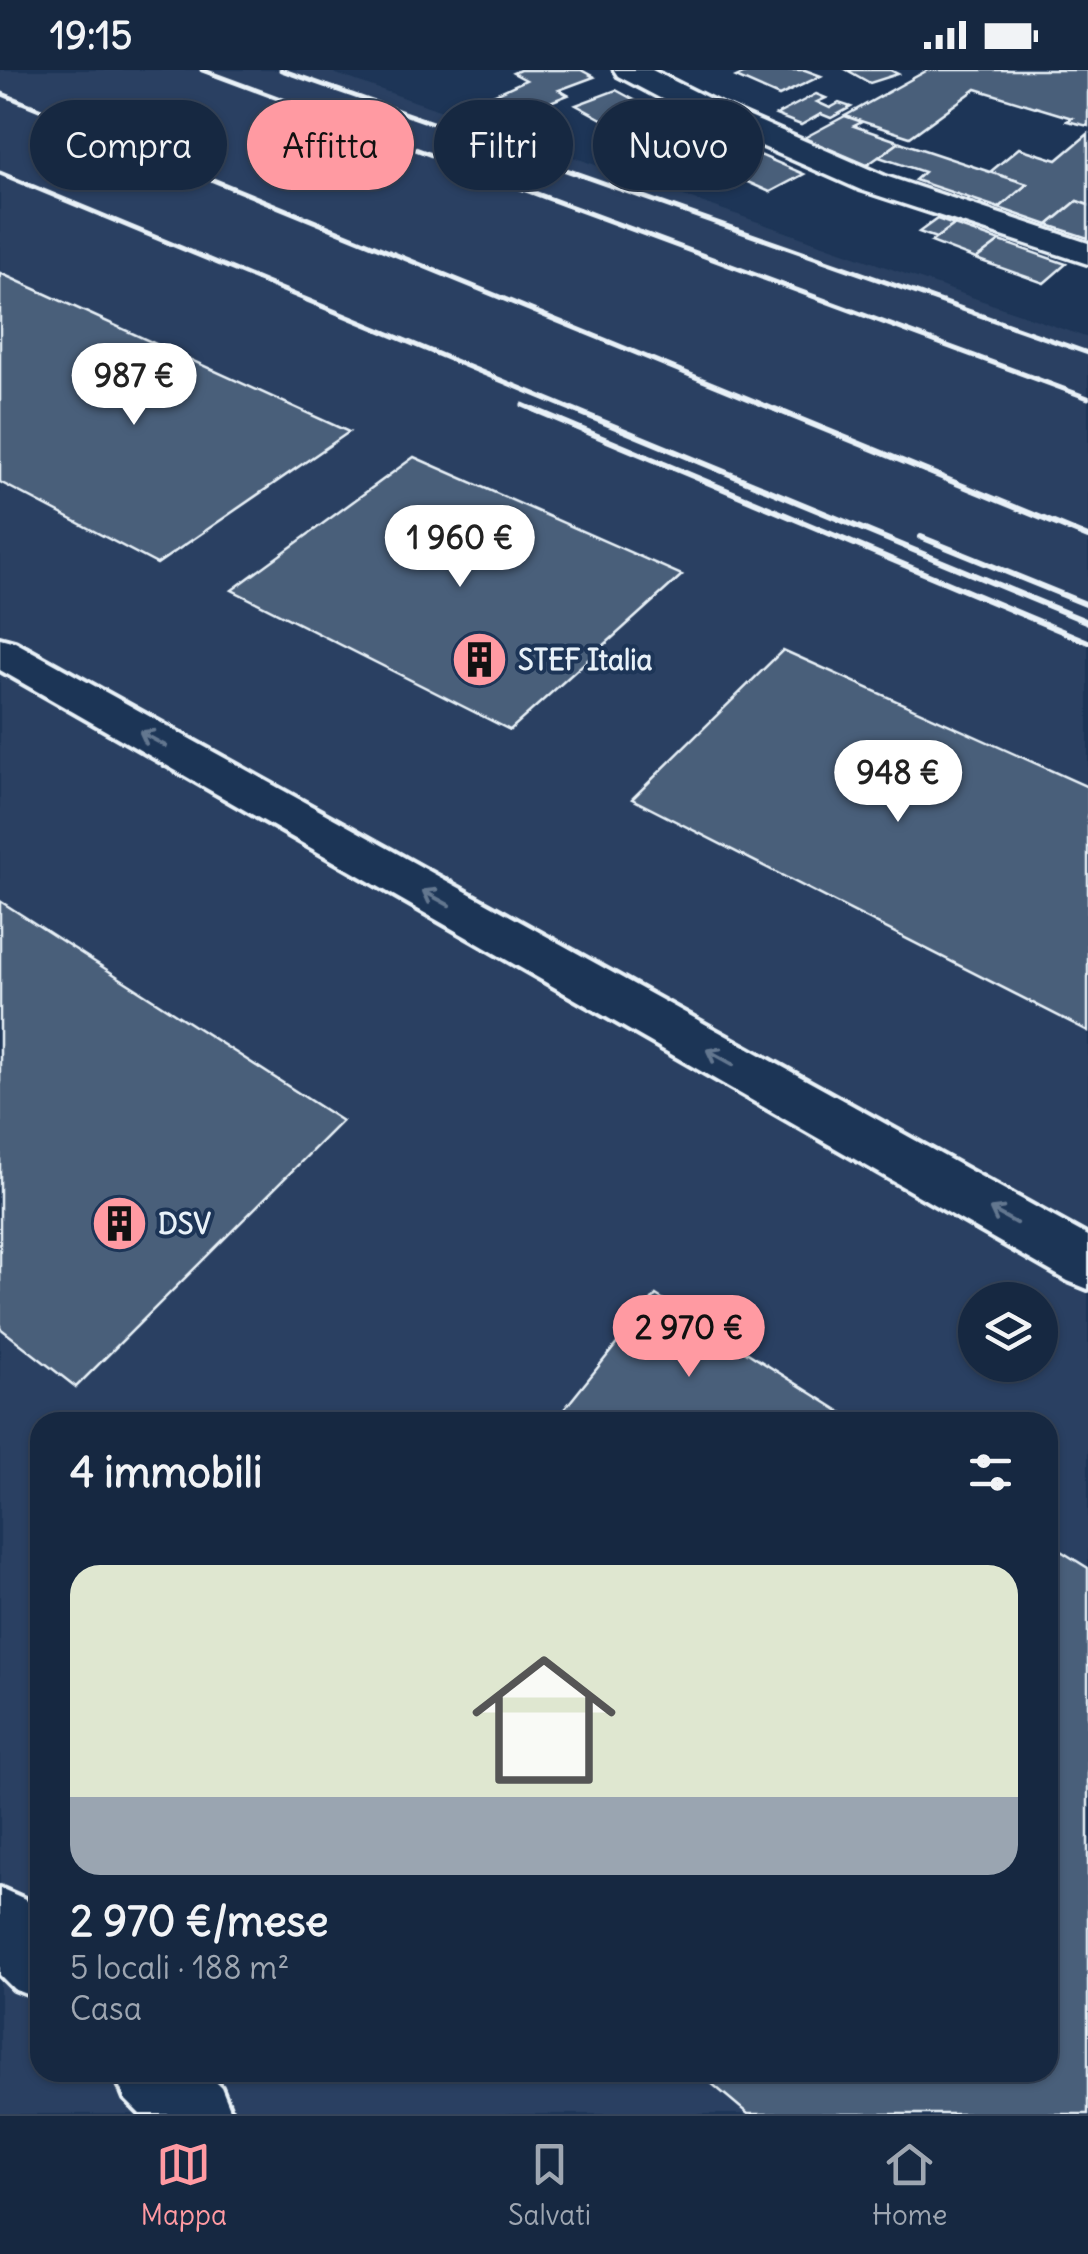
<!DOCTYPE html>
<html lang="it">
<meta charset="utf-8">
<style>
body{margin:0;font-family:Delius,sans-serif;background:#1f3048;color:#f1f3f6;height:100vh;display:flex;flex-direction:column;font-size:38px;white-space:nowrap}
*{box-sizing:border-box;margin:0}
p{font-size:32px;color:#9ea6b1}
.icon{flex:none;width:55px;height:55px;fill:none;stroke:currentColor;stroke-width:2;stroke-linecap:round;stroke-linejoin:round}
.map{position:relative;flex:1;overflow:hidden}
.side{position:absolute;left:30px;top:1342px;width:1028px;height:670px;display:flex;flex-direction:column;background:#162841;border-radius:30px;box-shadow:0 2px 8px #0004,0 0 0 2px #35445a}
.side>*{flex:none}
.top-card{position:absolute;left:30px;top:30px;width:1030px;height:90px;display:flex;gap:20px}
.controls{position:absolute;left:958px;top:1212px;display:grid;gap:20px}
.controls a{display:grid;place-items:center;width:100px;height:100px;border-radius:50%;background:#162841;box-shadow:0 2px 8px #0004,0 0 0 2px #35445a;font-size:50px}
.price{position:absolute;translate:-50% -85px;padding:0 22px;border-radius:35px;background:#fff;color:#222;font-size:32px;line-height:65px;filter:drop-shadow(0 2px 5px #0008)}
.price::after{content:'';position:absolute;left:50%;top:60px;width:30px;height:22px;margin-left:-15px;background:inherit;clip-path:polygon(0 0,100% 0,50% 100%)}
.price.on{background:#ff9aa2;color:#111}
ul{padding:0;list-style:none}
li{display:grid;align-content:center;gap:20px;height:530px;padding:0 40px}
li+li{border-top:2px solid #35445a}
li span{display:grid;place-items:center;height:310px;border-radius:30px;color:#555}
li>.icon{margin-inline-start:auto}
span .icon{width:180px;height:180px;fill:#fffc;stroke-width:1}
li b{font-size:42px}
h2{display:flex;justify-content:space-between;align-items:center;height:120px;padding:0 40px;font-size:42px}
.pill{padding:0 35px;border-radius:45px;background:#162841;box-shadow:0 2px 8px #0004,0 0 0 2px #35445a;font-size:35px;line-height:90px}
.pill.on{background:#ff9aa2;color:#111}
.status{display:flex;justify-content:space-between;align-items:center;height:70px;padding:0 50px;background:#162841;direction:ltr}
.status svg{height:28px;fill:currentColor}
.tabs{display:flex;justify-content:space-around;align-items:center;height:140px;border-top:2px solid #35445a;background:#162841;font-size:28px;color:#9ea6b1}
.tabs a{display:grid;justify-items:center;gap:5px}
.tabs .on{color:#ff9aa2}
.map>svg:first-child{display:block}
</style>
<div class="status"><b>19:15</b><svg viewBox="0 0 49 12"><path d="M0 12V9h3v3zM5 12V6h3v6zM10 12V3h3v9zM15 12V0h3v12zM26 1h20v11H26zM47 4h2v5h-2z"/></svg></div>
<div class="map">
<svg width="1088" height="2044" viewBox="0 0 1088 2044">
<rect width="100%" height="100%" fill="#1d3557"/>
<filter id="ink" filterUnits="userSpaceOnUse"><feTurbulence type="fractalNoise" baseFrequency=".01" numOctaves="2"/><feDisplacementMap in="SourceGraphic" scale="20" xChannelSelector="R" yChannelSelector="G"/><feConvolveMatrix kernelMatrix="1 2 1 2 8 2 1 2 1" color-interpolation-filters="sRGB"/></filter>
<g filter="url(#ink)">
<path fill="#2a4162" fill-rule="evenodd" d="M 0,0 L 325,0 L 1088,268 L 1088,2044 L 0,2044 ZM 975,1230 L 1040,1230 L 1040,1295 L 975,1295 ZM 40,1352 L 1048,1352 L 1048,2002 L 40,2002 Z"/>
<g fill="#495e7a" stroke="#e8f1f8" stroke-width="2.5">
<polygon points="520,0 581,0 594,7 559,20 568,25 535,38 495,24 526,10 513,3"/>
<polygon points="752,0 805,0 821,6 779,26 736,7"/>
<polygon points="847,0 890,0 898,4 870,13"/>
<polygon points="928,0 1088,0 1088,56 1067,51 1072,48 976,19 910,67 845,46"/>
<polygon points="616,20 649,38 609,53 576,35"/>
<polygon points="816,24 826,28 817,32 830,38 839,33 851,37 831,48 821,44 801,55 776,45"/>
<polygon points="659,34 687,48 640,66 614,52"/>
<polygon points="845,46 862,52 854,56 900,72 867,95 804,68"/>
<polygon points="687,48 717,64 670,83 640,66"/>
<polygon points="1088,64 1088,135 1077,131 1048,155 999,138 1027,114 990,102 1019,78 1057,90"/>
<polygon points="900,72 990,102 1027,114 999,138 915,110 924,102 879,87"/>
<polygon points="739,76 804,104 770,122 705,93"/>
<polygon points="1077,131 1088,135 1088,168 1048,155"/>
<polygon points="937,149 954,155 936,168 919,162"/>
<polygon points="954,155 1000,171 976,189 931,172"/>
<polygon points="1000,171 1066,194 1044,213 976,189"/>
<polygon points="0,203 349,362 157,494 0,412"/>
<polygon points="414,387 682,505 510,660 232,520"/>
<polygon points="783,580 1088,717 1088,961 632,729"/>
<polygon points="0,831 342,1051 76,1317 0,1258"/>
<polygon points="656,1225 857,1352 554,1352"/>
<polygon points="1048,1473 1088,1498 1088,2044 748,2044 698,2002 1048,2002"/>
</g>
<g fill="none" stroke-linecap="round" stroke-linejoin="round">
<defs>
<g id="street">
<polygon points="0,568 15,572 1088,1166 1088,1219 1068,1211 0,600"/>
<polygon points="0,1818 25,1829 40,1843 40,1929 14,1919 0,1905"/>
<polygon points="114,2002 206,2002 221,2017 232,2044 140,2044 125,2029"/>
</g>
<polygon id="secondary" points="614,0 652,0 720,34 885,106 1088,173 1088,194 861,120 698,48 618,6"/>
</defs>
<use href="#street" stroke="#e8f1f8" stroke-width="8"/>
<use href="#secondary" stroke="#e8f1f8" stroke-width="7"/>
<use href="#street" fill="#1d3557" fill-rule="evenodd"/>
<use href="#secondary" fill="#1d3557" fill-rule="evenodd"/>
<g stroke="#e8f1f8" stroke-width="5">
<polyline points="202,0 1088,328"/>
<polyline points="281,0 1088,283"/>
<polyline points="0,23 781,342"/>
<polyline points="0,103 578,342"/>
<polyline points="523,335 539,342"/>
</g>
<g stroke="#e8f1f8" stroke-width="6">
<polyline points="533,339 1088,572"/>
<polyline points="572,339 1088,552"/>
<polyline points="775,339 1088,467"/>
<polyline points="921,467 1088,535"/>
</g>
</g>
<defs><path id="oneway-shaft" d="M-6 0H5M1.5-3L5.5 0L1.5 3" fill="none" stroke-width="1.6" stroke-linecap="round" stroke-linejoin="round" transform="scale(2.5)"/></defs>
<g stroke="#64778f">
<use href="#oneway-shaft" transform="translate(153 669) rotate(-151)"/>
<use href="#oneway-shaft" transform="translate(436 828) rotate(-151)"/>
<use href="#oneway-shaft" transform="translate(720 987) rotate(-151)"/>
<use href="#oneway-shaft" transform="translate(1003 1146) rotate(-151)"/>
</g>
</g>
<defs>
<symbol id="building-disc" viewBox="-11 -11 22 22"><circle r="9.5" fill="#ff9aa2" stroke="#1d3557"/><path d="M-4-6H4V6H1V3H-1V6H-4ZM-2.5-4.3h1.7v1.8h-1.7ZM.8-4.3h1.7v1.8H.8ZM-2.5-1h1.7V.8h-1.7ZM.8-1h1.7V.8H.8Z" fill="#111"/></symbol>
</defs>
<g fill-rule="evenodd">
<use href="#building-disc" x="448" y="558" width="63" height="63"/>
<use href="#building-disc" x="88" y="1122" width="63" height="63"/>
</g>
<g text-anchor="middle" stroke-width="8" stroke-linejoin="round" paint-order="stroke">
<g font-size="28" font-weight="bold" fill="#e8f1f8" stroke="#1d3557" text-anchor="start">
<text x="518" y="600">STEF Italia</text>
<text x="158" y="1164">DSV</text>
</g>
</g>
</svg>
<div class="controls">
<a><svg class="icon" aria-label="layers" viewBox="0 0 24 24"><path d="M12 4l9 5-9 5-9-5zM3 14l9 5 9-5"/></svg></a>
</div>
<b class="price" style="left:134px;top:358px">987 €</b>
<b class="price" style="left:460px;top:520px">1 960 €</b>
<b class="price" style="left:898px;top:755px">948 €</b>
<b class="price on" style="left:689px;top:1310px">2 970 €</b>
<div class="top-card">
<a class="pill">Compra</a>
<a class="pill on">Affitta</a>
<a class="pill">Filtri</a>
<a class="pill">Nuovo</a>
</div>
<section class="side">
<h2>4 immobili<svg class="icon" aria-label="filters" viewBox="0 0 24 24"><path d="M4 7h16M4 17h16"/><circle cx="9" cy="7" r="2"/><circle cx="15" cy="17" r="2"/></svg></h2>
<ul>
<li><span style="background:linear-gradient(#dfe7d0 75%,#9aa5b1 0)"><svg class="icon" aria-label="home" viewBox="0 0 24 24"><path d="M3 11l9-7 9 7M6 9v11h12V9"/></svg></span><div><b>2 970 €/mese</b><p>5 locali · 188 m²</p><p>Casa</p></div></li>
</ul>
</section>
</div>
<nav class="tabs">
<a class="on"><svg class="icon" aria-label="map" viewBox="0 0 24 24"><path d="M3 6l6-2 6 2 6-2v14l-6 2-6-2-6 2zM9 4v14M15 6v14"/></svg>Mappa</a>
<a><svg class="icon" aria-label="saved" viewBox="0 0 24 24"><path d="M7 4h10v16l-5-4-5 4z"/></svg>Salvati</a>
<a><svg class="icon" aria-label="home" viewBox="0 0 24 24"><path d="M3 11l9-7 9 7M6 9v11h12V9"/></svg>Home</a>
</nav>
